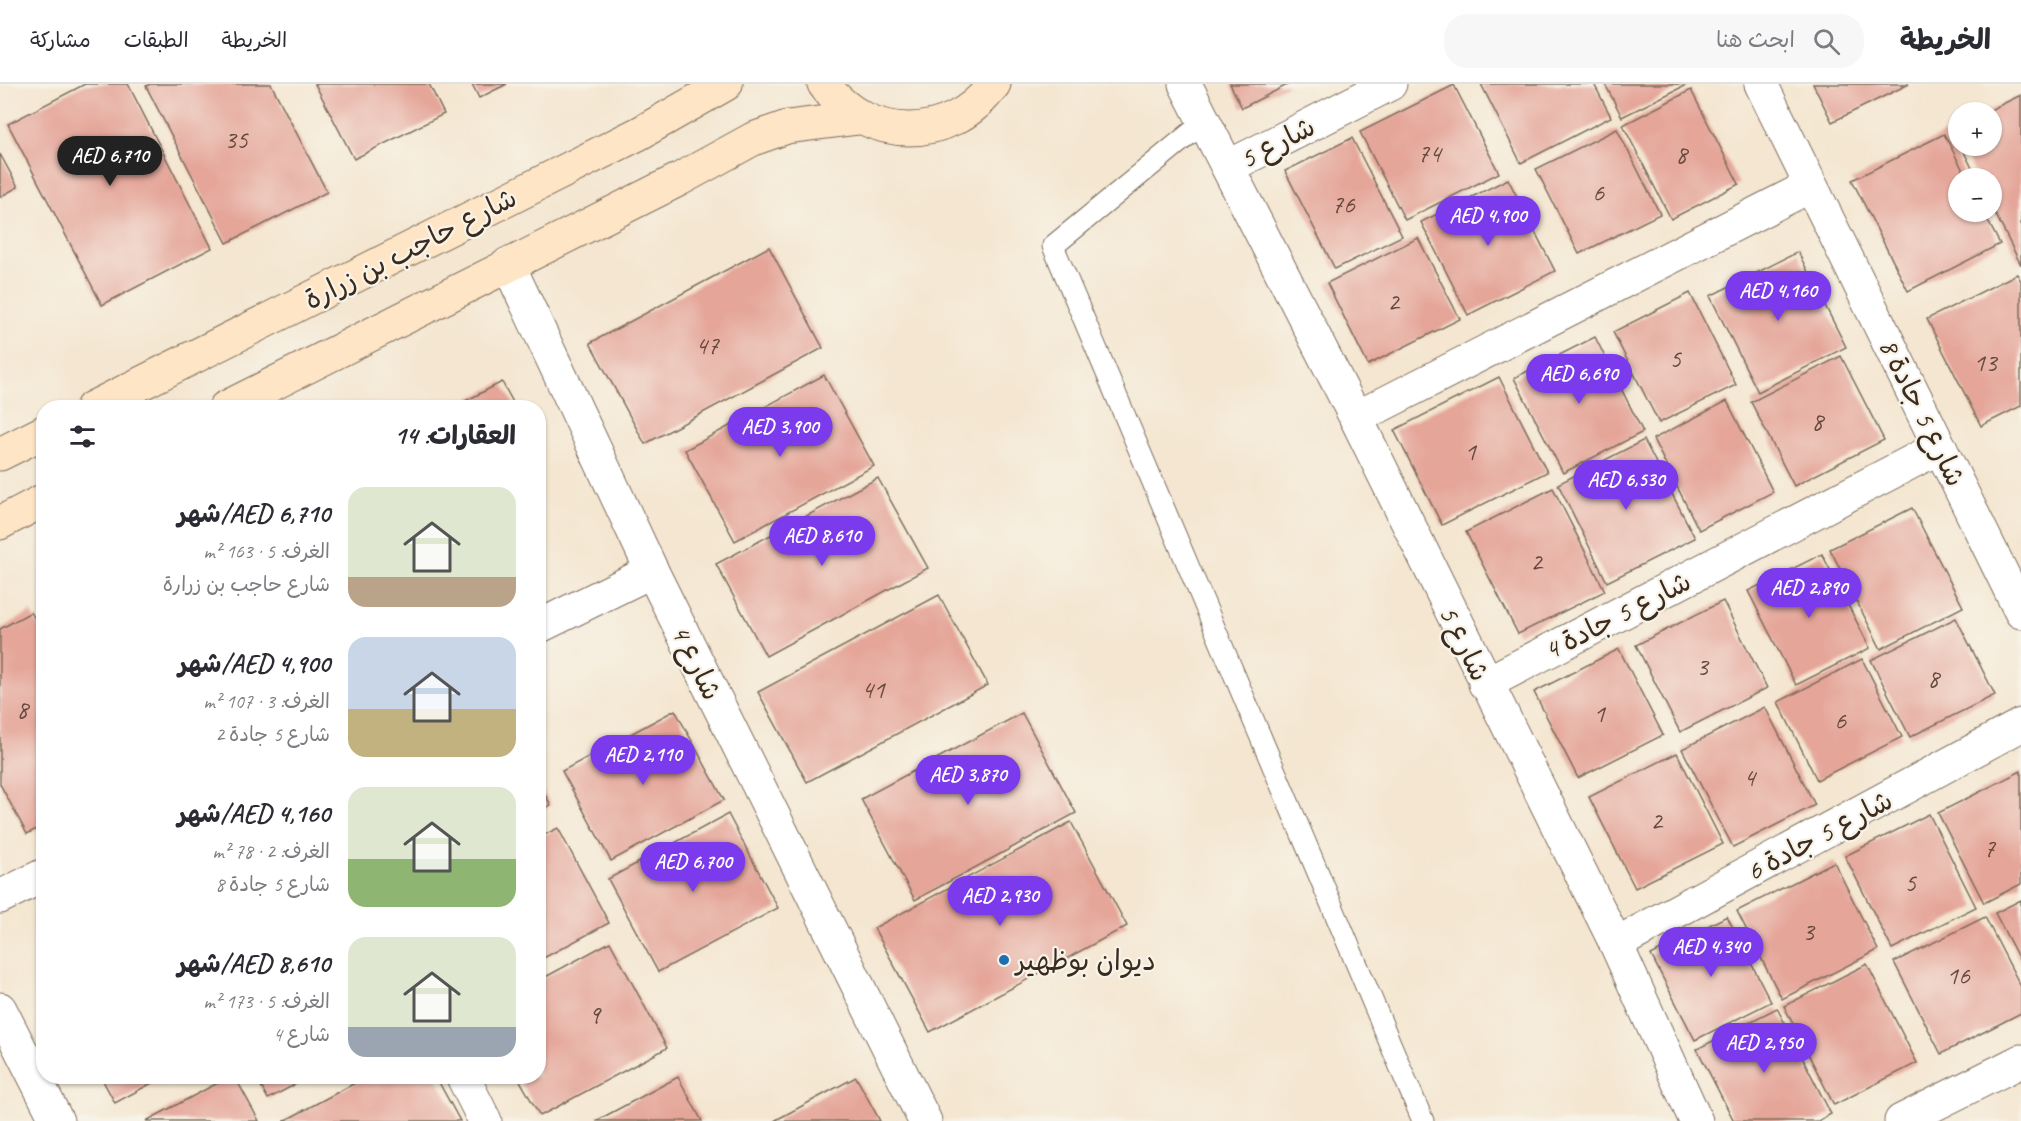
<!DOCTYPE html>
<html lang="ar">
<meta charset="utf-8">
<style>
body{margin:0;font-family:Caveat,"Playpen Sans Arabic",sans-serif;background:#f7f7f7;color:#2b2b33;direction:rtl;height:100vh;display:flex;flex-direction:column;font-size:22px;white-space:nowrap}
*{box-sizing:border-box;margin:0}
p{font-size:20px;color:#7c7c81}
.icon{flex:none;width:33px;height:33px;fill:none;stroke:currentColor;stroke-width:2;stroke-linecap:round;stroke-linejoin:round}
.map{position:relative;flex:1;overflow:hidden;direction:ltr}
.sheet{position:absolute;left:36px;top:316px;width:510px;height:684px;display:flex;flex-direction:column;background:#fff;border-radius:24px;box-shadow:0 2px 4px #0004;direction:rtl}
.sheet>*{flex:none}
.fabs{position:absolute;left:1948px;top:18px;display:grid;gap:12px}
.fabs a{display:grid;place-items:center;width:54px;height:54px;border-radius:50%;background:#fff;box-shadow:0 2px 4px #0004;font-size:30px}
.price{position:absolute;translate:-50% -51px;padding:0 14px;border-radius:21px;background:#7c3aed;color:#fff;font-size:20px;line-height:39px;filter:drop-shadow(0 2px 3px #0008)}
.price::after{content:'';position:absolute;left:50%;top:36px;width:18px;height:14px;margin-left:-9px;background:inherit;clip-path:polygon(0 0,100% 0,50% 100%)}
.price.on{background:#222;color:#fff}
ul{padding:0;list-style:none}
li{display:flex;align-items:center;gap:18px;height:150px;padding:0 30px}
li span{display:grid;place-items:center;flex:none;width:168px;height:120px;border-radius:18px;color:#555}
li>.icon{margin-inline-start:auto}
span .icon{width:72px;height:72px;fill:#fffc;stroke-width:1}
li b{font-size:26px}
h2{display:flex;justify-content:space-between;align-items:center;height:72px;padding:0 30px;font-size:26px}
header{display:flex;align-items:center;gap:36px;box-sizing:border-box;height:84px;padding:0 30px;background:#fff;border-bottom:2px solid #e1e1e2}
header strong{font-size:28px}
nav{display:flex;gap:33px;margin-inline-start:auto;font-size:21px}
.search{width:420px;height:54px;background:#f7f7f7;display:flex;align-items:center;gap:15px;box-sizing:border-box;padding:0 21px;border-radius:24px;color:#7c7c81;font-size:22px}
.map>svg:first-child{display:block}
</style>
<header>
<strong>الخريطة</strong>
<div class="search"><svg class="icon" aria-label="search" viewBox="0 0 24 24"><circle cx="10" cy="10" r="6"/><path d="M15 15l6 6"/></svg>ابحث هنا</div>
<nav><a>الخريطة</a><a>الطبقات</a><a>مشاركة</a></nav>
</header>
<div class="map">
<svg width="2021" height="1037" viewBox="0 0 2021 1037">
<rect width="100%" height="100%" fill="#f7f3e8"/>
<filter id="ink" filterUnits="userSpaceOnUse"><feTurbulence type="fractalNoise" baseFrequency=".0167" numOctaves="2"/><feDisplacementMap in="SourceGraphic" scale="12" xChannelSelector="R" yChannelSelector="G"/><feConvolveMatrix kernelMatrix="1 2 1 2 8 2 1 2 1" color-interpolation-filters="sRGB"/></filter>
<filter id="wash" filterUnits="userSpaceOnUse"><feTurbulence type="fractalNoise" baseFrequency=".008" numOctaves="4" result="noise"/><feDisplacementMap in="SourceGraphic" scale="24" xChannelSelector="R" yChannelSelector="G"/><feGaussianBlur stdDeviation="1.35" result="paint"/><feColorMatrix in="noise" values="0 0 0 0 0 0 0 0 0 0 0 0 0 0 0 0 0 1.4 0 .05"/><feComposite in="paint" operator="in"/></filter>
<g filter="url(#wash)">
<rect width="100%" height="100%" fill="#f4e6d0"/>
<g id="blocks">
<g fill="#e5a599">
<polygon points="85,0 128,0 212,164 102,221 8,40"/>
<polygon points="150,0 271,0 327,108 227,159 146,2"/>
<polygon points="315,0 429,0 444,30 354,75"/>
<polygon points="472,0 507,0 479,14"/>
<polygon points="1230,0 1289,0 1242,24"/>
<polygon points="1481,0 1594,0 1611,33 1521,79"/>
<polygon points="1605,0 1688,0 1622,33"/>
<polygon points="1813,0 1909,0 1832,38"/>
<polygon points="1454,1 1499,89 1405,136 1360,48"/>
<polygon points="1691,6 1739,100 1671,135 1623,41"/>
<polygon points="2021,11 2021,181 1992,123 1992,94 1977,94 1961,62 1992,62 1992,28 1986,28"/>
<polygon points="1617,45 1660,130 1579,170 1536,85"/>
<polygon points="1944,50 1967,94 1959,94 1959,128 1983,128 2000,160 1908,207 1852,96"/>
<polygon points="1352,54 1402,152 1335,185 1285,87"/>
<polygon points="0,70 18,103 0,113"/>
<polygon points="1508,95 1555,187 1468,231 1421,138"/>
<polygon points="1418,154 1460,235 1368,281 1327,199"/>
<polygon points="769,163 823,264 645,360 590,259"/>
<polygon points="1798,168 1846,263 1758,308 1710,212"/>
<polygon points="2017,190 2021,197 2021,322 1981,342 1927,235"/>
<polygon points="1690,209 1736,301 1659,339 1613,248"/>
<polygon points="1595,253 1643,348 1563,389 1514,294"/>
<polygon points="1841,272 1884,356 1794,402 1751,318"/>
<polygon points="824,291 874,382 735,457 685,366"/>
<polygon points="1499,293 1547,388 1442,441 1394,346"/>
<polygon points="502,298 516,324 452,324"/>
<polygon points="1727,317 1773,408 1699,446 1653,355"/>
<polygon points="1644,356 1695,454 1607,498 1558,400"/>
<polygon points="878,394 928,484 766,572 716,480"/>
<polygon points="1553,404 1605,507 1518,550 1466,448"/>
<polygon points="1912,424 1963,523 1881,565 1830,465"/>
<polygon points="1822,470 1870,564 1796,601 1748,507"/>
<polygon points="939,511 988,601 807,698 758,608"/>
<polygon points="1723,517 1767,604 1680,648 1636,561"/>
<polygon points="31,528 44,551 44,741 27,750 0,700 0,545"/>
<polygon points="1956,534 1995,611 1910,653 1871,576"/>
<polygon points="1619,565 1663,651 1578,694 1534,608"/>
<polygon points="1862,575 1902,653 1817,696 1778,618"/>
<polygon points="1765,623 1815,721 1733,763 1682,665"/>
<polygon points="675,626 724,716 611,777 562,687"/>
<polygon points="1022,629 1076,729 915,816 861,715"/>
<polygon points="1677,669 1723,760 1635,804 1589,713"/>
<polygon points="2021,687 2021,800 1984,819 1938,729"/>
<polygon points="538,699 551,721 538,728"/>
<polygon points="728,730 778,824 658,888 608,795"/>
<polygon points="1929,730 1976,823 1892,865 1845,772"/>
<polygon points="1071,738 1127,842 930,948 874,844"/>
<polygon points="558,744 609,839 538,877 538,754"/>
<polygon points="1834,778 1878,866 1782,915 1737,827"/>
<polygon points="2021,816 2021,879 1995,829"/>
<polygon points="1727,832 1771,918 1695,956 1651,871"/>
<polygon points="1985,833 2021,903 2021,929 1941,970 1894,878"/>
<polygon points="610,858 667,964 540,1032 518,993 538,993 538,897"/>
<polygon points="1867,880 1917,979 1834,1021 1784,922"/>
<polygon points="1777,924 1831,1030 1818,1037 1734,1037 1697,965"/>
<polygon points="101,993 163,993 115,1019"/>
<polygon points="229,993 235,993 259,1037 146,1037"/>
<polygon points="256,993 309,993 268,1015"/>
<polygon points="366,993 436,993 460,1037 284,1037"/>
<polygon points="678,993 702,1037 596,1037"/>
<polygon points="856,993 880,1037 774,1037"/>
</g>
</g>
</g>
<g filter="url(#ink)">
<use href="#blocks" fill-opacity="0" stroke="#7c6c5c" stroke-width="1.5"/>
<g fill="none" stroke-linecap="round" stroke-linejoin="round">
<defs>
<polyline id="lane" points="1204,38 1053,162 1423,1037"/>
<g id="street">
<polyline points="1185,0 1356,334 1616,860 1696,1037"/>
<polyline points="1761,0 2021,528"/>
<polyline points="1228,83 1390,0"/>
<polyline points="508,180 652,487 925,1037"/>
<polyline points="1356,334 1810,102"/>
<polyline points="538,543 652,487"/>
<polyline points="1485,600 1940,363"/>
<polyline points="0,813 44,791"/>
<polyline points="1616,860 2021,641"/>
<polyline points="0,925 57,1037"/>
<polyline points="463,993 485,1037"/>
<polyline points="1901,1037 2021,977"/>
</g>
<g id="secondary">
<path d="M 824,0 C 867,60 951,60 994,0"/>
<polyline points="92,324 640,49 726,0"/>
<polyline points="225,324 680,95 753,55 787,43 859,34"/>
<polyline points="0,370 44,348"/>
<polyline points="0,439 44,416"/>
</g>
</defs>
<use href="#lane" stroke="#7c6c5c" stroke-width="23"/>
<use href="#street" stroke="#7c6c5c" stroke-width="35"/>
<use href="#secondary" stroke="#7c6c5c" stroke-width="35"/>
<use href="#lane" stroke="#fff" stroke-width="21"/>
<use href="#street" stroke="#fff" stroke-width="33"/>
<use href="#secondary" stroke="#fde5c5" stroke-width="33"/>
</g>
</g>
<circle fill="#1f6fb2" stroke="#f7f3e8" stroke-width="2" cx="1004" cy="876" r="6"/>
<g text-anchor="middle" stroke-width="4.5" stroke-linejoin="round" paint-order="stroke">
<g font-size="26" fill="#66493d">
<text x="236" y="64">35</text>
<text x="1429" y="78">74</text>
<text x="1681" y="79">8</text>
<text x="1598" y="117">6</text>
<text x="1343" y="129">76</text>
<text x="1393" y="226">2</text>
<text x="707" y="270">47</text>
<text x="1675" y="283">5</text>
<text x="1985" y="287">13</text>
<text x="1817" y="346">8</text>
<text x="1470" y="376">1</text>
<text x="1536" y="486">2</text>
<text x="1702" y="591">3</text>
<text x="1933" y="603">8</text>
<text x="873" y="614">41</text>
<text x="22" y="634">8</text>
<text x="1599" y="638">1</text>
<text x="1840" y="645">6</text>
<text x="1749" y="702">4</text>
<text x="1656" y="745">2</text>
<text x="1989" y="773">7</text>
<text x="1910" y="807">5</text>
<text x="1808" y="856">3</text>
<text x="1958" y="900">16</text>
<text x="594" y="939">9</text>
</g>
<g font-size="28" fill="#3b2a1e" stroke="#f7f3e8">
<text transform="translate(1277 58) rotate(-27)" y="10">شارع 5</text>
<text transform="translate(410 164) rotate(-27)" y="10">شارع حاجب بن زرارة</text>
<text transform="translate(1923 328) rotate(64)" y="10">شارع 5 جادة 8</text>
<text transform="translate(1617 531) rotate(-27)" y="10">شارع 5 جادة 4</text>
<text transform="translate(1465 559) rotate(64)" y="10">شارع 5</text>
<text transform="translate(697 578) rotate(64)" y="10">شارع 4</text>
<text transform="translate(1819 751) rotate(-28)" y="10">شارع 5 جادة 6</text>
</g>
<g font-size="28" fill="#3b2a1e" stroke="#f7f3e8" text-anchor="start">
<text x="1016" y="886">ديوان بوظهير</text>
</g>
</g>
</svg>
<div class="fabs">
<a>+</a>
<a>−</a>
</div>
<b class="price on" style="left:110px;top:103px">AED 6,710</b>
<b class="price" style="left:1488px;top:163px">AED 4,900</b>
<b class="price" style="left:1778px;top:238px">AED 4,160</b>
<b class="price" style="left:1579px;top:321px">AED 6,690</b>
<b class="price" style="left:780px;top:374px">AED 3,900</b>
<b class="price" style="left:1626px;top:427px">AED 6,530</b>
<b class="price" style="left:822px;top:483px">AED 8,610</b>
<b class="price" style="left:1809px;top:535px">AED 2,890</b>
<b class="price" style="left:643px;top:702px">AED 2,110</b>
<b class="price" style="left:968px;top:722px">AED 3,870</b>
<b class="price" style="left:693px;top:809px">AED 6,700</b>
<b class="price" style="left:1000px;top:843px">AED 2,930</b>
<b class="price" style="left:1711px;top:894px">AED 4,340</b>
<b class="price" style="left:1764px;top:990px">AED 2,950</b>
<section class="sheet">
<h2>العقارات: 14<svg class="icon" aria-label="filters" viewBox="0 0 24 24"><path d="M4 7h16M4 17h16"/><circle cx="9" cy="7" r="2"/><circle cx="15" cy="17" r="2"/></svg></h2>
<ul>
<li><span style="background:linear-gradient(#dfe7d0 75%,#b9a48a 0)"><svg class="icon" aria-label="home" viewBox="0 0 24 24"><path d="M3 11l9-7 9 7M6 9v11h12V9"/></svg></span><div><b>AED 6,710/شهر</b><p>الغرف: 5 · 163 m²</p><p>شارع حاجب بن زرارة</p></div></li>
<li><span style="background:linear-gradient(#c9d6e8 60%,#c2b280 0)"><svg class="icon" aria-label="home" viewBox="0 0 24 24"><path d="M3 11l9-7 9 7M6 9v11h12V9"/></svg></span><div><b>AED 4,900/شهر</b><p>الغرف: 3 · 107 m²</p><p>شارع 5 جادة 2</p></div></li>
<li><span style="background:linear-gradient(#dfe7d0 60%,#8fb573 0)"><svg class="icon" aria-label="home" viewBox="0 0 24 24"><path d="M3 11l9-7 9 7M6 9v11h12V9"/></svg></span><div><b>AED 4,160/شهر</b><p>الغرف: 2 · 78 m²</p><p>شارع 5 جادة 8</p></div></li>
<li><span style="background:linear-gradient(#dfe7d0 75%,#9aa5b1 0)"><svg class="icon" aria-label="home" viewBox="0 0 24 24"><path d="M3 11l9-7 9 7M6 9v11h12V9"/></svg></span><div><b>AED 8,610/شهر</b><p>الغرف: 5 · 173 m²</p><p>شارع 4</p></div></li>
</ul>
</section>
</div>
